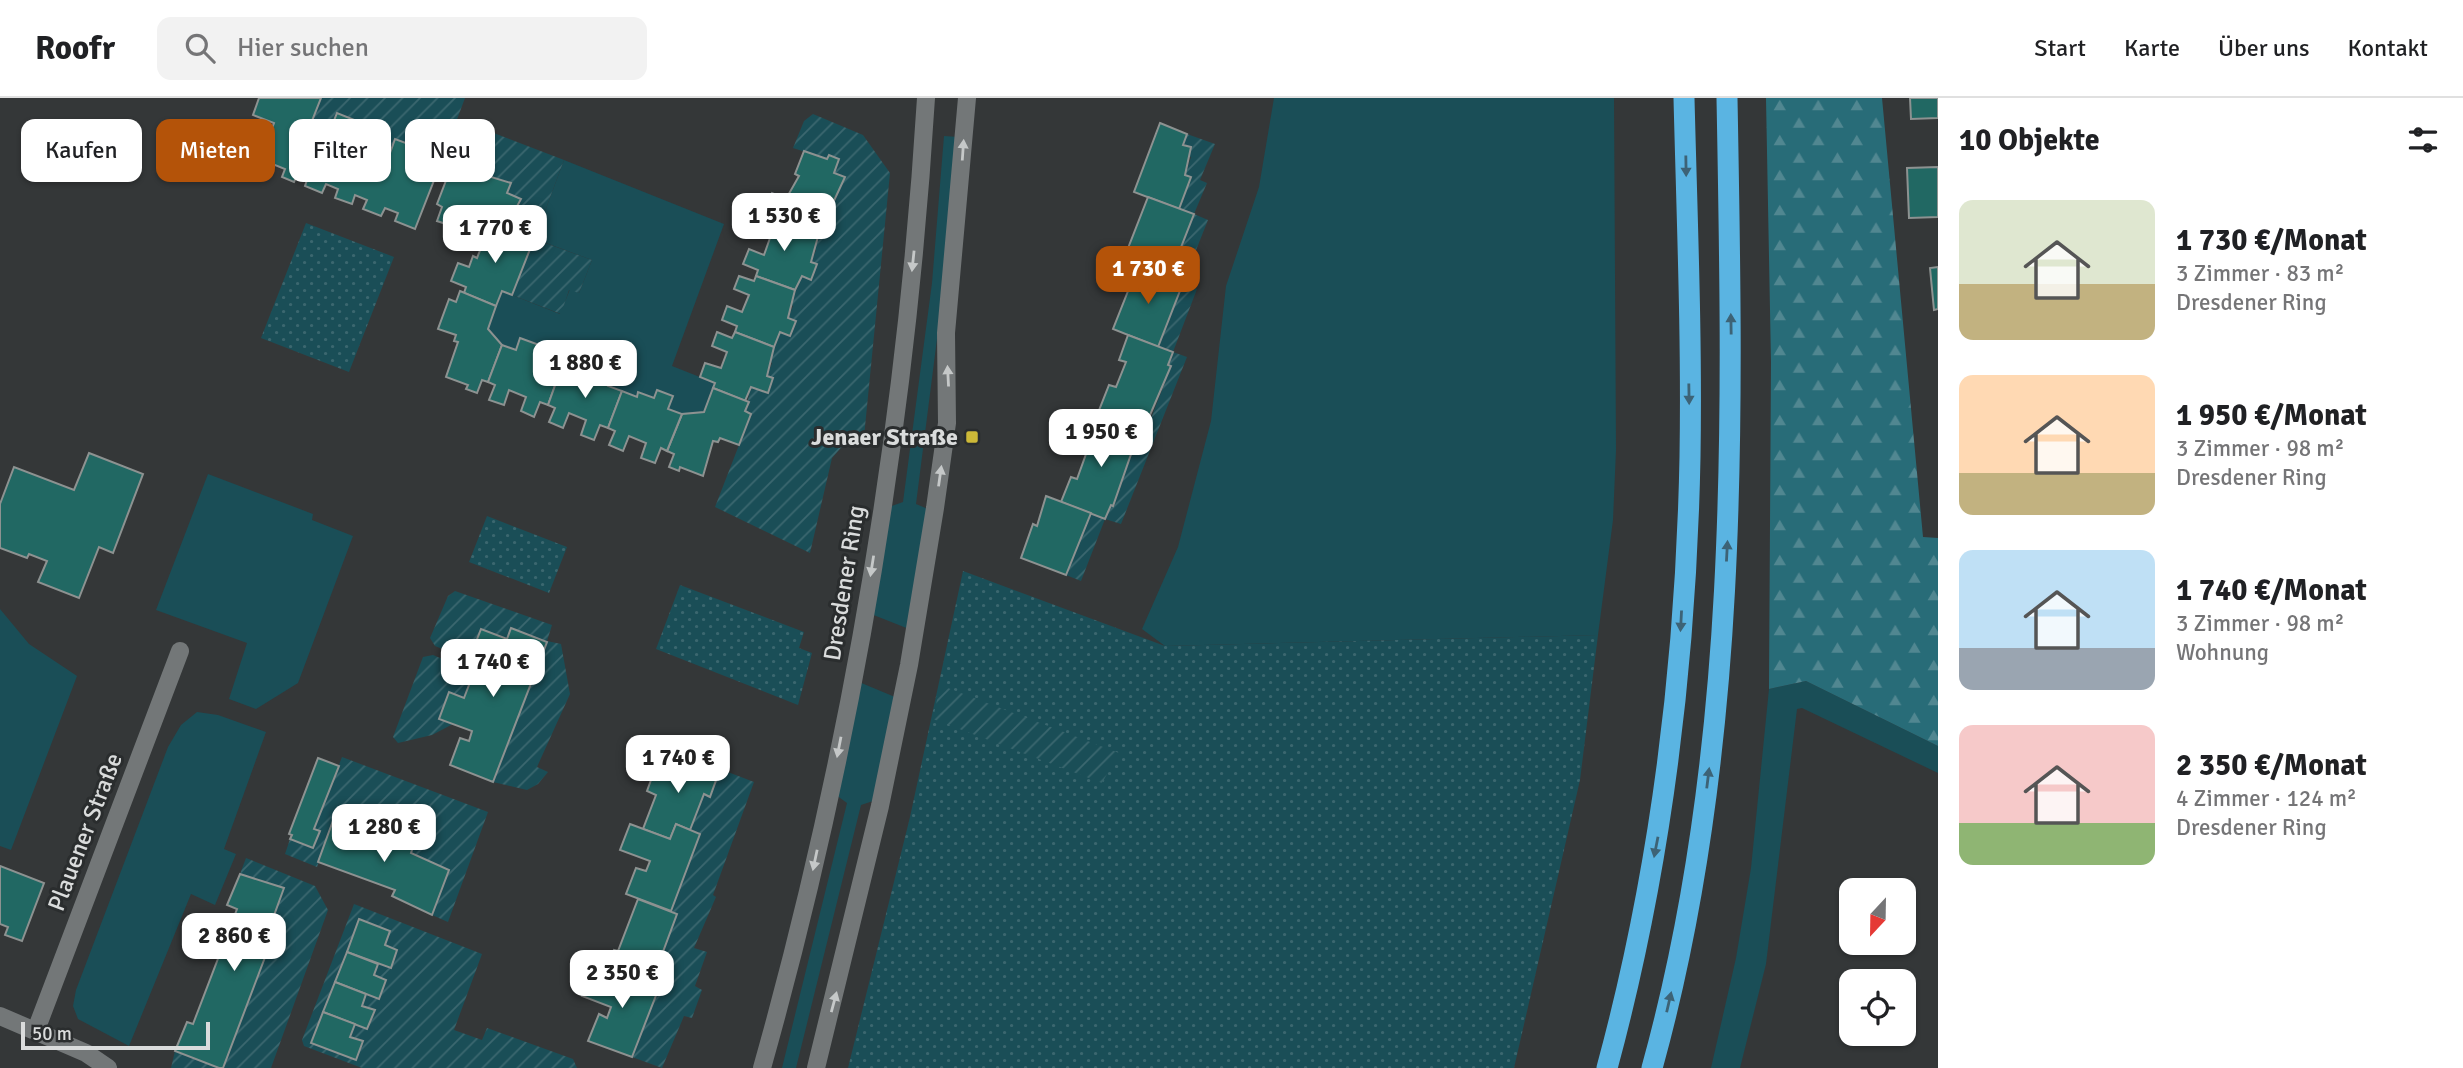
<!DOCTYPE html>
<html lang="de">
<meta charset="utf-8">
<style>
body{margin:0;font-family:Signika,sans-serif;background:#f2f2f2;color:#202124;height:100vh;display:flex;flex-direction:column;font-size:26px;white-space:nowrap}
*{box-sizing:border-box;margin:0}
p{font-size:23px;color:#757577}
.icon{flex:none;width:38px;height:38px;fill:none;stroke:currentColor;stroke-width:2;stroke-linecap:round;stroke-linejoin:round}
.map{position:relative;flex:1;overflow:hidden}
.panel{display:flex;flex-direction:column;background:#fff;width:525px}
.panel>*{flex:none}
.guide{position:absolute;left:21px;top:21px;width:665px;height:63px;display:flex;gap:14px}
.needle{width:46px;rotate:202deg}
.fabs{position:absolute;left:1839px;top:780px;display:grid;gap:14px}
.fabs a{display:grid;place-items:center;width:77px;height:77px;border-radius:14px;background:#fff;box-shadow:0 2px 5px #0004;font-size:35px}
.scale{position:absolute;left:21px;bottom:18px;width:189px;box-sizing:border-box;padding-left:7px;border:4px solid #dadcdc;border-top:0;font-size:19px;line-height:24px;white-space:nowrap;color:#dadcdc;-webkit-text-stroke:5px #2a2d2e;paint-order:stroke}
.price{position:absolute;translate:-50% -60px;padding:0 16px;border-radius:14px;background:#fff;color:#222;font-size:23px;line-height:46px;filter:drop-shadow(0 2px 4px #0008)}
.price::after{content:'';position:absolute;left:50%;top:42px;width:21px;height:16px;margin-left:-10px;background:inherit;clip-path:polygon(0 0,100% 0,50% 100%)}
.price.current{background:#b45309;color:#fff}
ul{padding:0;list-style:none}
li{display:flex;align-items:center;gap:21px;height:175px;padding:0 21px}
li span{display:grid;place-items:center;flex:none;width:196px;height:140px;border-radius:14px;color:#555}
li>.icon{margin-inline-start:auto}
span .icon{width:84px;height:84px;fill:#fffc;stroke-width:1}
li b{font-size:30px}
h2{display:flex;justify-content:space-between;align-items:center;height:84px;padding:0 21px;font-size:30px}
.tag{padding:0 24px;border-radius:14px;background:#fff;box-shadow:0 2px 5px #0004;font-size:24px;line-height:63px}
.tag.current{background:#b45309;color:#fff}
header{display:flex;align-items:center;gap:42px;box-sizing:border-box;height:98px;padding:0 35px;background:#fff;border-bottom:2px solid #e0e0e0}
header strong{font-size:33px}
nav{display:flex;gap:38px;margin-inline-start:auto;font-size:24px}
.search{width:490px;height:63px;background:#f2f2f2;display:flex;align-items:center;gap:18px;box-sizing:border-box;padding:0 24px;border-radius:14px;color:#757577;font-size:26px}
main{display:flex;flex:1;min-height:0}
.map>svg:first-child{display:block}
</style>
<header>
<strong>Roofr</strong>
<div class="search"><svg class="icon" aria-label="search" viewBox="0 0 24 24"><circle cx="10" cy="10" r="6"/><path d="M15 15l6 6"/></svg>Hier suchen</div>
<nav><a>Start</a><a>Karte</a><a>Über uns</a><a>Kontakt</a></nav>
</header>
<main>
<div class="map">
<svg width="1938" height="970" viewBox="0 0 1938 970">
<defs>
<pattern id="forest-firs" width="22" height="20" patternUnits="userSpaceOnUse" patternTransform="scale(1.75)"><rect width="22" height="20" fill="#286c78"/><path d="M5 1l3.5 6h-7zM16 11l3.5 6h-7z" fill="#518791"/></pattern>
<pattern id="park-dots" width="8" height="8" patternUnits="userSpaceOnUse" patternTransform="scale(1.75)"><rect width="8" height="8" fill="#1a4e57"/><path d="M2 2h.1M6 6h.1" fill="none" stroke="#3b676f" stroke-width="1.8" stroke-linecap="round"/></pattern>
<pattern id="garden-furrows" width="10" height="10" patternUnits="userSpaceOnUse" patternTransform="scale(1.75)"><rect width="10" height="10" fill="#1a4e57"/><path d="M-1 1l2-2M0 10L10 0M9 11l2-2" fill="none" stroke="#3b676f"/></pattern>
</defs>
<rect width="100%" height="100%" fill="#343738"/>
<g fill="#1a4e57">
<polygon points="1274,0 1614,0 1616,352 1613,422 1598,537 1165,548 1142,531 1178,449 1211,323 1226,188 1259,89"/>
<polygon points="944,38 959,39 946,170 916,406 928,411 909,531 871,516 889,409 903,404 932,185"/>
<polygon points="564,62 724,126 672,268 715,285 704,314 682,316 668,311 673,298 658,292 654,300 639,294 637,299 608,288 612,275 597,270 594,276 578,270 576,276 548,266 552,252 521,240 516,252 502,247 488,231 502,193 560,216 570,191 579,195 592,162 505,130 514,110 542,121"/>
<polygon points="208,376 313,416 312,422 353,438 298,585 256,611 229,601 247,545 156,512"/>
<polygon points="0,511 29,546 77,578 11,752 0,748"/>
<polygon points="1806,583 1938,648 1938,675 1802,610 1797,611 1766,866 1740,970 1711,970 1736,860 1751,770 1769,591"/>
<polygon points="859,584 895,599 873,703 861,707 796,970 782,970 847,705 836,697"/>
<polygon points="197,614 218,617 266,634 224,751 236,756 215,807 191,796 129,948 78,921 73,908 76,892 168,649 181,627"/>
</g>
<polygon fill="url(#forest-firs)" points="1766,0 1882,0 1923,439 1938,440 1938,648 1806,583 1769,591 1771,264"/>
<g fill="url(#park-dots)">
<polygon points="306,125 394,159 349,274 261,240"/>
<polygon points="487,418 567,449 549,495 469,464"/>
<polygon points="963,473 1165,548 1598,537 1580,682 1514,970 848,970 910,719"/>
<polygon points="680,487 804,534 799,550 812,555 798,607 656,551"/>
</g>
<g fill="url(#garden-furrows)" fill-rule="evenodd">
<polygon points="321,0 465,0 440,67 411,56 395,42 390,55 379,51 382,41 368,36 365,42 352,37 357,23 338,15 329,35 310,28"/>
<polygon points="813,16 863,37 890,75 863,349 846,344 832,360 810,455 715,409 751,316 745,313 751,289 768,294 773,281 767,278 772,265 769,263 780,234 795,223 788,220 793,208 790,207 802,178 810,182 811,164 816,152 813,150 845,80 834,75 839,61 829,57 827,61 793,50 804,23"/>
<polygon points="478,29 564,62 542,121 517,111 521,101 507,95 510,85 461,71"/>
<polygon points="1187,36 1215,46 1200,82 1207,85 1194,116 1208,122 1183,185 1197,191 1173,254 1187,259 1121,426 1105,421 1081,483 1066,477 1091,415 1105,420 1111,407 1114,408 1138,336 1149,325 1171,269 1168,267 1173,254 1158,249 1183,186 1169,180 1179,111 1191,79 1185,77 1191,59 1188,58 1191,50 1183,47"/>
<polygon points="534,141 592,162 579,195 569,192 561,216 512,197"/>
<polygon points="455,493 552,527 547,543 561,546 570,596 537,669 548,674 538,686 527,692 493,684 547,544 512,530 507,541 481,531 469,562 435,548 430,540 448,498"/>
<polygon points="433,557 474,574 464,600 449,594 453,626 432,637 398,645 393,639 423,559"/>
<polygon points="940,587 1119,655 1102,685 933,621"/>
<polygon points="342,659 488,714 448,824 432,817 449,772 411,755 413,749 335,720 317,769 285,756 290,741 313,750 319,733 314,731"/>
<polygon points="720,671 754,684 713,797 716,799 694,850 707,854 695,888 702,892 692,920 684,918 662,970 632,959 662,882 654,878 677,816 671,813 700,737 690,732 704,696 710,698"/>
<polygon points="246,760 315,788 328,812 271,970 223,970 278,825 272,823 284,790 240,776"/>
<path d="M 354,806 L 482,856 L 454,932 L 482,942 L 487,930 L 573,961 L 577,970 L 362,970 L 304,948 L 302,942 ZM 359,821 L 390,833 L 385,847 L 397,853 L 391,870 L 378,866 L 362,908 L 375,913 L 368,931 L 355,926 L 350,939 L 363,944 L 356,961 L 311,944 Z"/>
<polygon points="175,953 219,970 171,970"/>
</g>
<g fill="#216863" stroke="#8d9291" stroke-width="2">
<polygon points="259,0 321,0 310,28 329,35 337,15 357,23 352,37 365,42 367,36 382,41 379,51 390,55 395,41 414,48 411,56 440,67 415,131 395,123 398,115 385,110 381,118 363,111 367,102 355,97 352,106 335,100 338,91 326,86 322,95 305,88 308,79 298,75 294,84 282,79 285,71 260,61 274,25 253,17"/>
<polygon points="1910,0 1938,0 1938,20 1911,21"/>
<polygon points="1160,25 1187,36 1183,47 1191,49 1185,77 1191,79 1179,111 1134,94"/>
<polygon points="804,53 827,61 829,57 839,61 834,75 845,79 819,135 777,120 780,114 766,109 772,95 786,101 799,78 795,76"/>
<polygon points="452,67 511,85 507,95 521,101 505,130 472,117 470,123 457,114 452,128 437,123 442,109 437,106"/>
<polygon points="1938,69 1938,119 1909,120 1907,70"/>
<polygon points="1148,99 1194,116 1169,180 1123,163"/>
<polygon points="761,120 775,126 777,120 819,135 811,164 817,166 811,182 802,178 795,192 756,178 758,172 743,166 749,151 764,157 770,140 755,135"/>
<polygon points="491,125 534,141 512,197 502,193 496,208 464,195 466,189 451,183 458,165 469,169 473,158 477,160"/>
<polygon points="1138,168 1183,185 1158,249 1113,231"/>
<polygon points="1938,169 1938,211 1934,212 1930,170"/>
<polygon points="739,178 754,183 756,178 795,192 788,220 796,223 790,238 780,234 774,249 735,234 737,228 722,222 727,208 742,214 749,197 734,191"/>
<polygon points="460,193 496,208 488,231 502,247 488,284 482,282 477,295 466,291 468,287 446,279 458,244 454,243 456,237 438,231 449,201 456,204"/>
<polygon points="717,234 732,240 735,234 774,249 767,278 773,280 768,295 751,289 745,303 713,290 715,285 700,279 705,265 721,270 727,254 712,248"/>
<polygon points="1128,237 1173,254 1168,267 1171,268 1141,338 1096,320 1109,287 1116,289 1126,264 1119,262"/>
<polygon points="520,240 553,252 548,266 561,271 548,307 540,304 534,319 521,313 526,299 509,292 504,307 489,302 495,287 488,284 502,247 516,252"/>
<polygon points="596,269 612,275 608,288 622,293 608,330 600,327 594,342 581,337 586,322 569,315 563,330 549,324 555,310 548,307 561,271 576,276 578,270 594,276"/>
<polygon points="713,290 749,304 745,313 751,316 739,347 720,340 718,344 713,343 703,378 680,369 679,373 669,369 674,356 667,353 682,316 704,314"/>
<polygon points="657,292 673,298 668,311 682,316 667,353 661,350 655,365 641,360 646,345 629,338 623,353 609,347 615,333 608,330 622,293 637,299 638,294 654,300"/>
<polygon points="1094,319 1138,336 1113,408 1111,407 1105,421 1061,404 1071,379 1077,381 1086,356 1081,354"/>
<polygon points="89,355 143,376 113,455 99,449 79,500 38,484 47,463 29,456 27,460 0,450 0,406 14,369 74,392"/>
<polygon points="1046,398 1091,415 1066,477 1021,460 1033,426 1037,428"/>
<polygon points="511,530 547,544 493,684 450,667 460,640 469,643 472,633 439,621 449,594 464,600 474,574 478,575 481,566 469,562 481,531 507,541"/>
<polygon points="689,659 720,671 710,699 704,696 690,732 676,726 670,741 643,731 656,697 647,693 658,663 684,673"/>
<polygon points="318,660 339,668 314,731 320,733 313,750 290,741 292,737 289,736"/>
<polygon points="334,720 413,749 411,755 449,772 432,817 392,798 395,792 318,764"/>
<polygon points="630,726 670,741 676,726 700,736 671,813 626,796 636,770 646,773 650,763 620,752"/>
<polygon points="0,768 44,785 22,843 5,837 8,829 0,826"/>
<polygon points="240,776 284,790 272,823 278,825 223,970 219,970 175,953 187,924 193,926 237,811 227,807"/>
<polygon points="638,801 677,816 654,878 637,872 631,887 605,877 614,852 618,853"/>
<polygon points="359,821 390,833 385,847 397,852 391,870 347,854"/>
<polygon points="347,854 378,866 374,877 386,882 379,901 335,884"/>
<polygon points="637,872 662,882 632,959 588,943 599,916 607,920 611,909 582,898 592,873 631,887"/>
<polygon points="335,884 366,896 362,908 375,912 367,931 323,914"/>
<polygon points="323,914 355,926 350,939 363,943 356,962 311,945"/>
</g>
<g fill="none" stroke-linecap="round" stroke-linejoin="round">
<g stroke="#737778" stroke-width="18">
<polyline points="0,918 86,955 108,970"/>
<polyline points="36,932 180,553"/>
<path d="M 762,970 C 851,654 906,327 926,0"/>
<polyline points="816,970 880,708 909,567 935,410 947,325 946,235 967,0"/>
</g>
<g stroke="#5ab4e2" stroke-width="21">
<path d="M 1607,970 C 1661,771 1686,565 1690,359 C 1692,240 1687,120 1684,0"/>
<path d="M 1652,970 C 1740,653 1733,325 1727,0"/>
</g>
</g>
<defs><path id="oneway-solid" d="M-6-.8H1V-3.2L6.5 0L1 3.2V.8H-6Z" transform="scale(1.75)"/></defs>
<g fill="#c5c8c8">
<use href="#oneway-solid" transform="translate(963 52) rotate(-86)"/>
<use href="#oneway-solid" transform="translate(913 163) rotate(96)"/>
<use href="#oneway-solid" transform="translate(948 278) rotate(-93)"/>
<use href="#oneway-solid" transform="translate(940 378) rotate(-82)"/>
<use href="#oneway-solid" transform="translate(872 468) rotate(99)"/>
<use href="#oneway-solid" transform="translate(839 649) rotate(101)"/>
<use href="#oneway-solid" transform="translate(815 762) rotate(102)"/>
<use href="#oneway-solid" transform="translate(834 904) rotate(-75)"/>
</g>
<g fill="#3d6376">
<use href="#oneway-solid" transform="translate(1686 68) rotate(89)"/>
<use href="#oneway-solid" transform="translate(1731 226) rotate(-91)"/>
<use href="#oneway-solid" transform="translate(1689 296) rotate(89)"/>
<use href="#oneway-solid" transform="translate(1727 453) rotate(-87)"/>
<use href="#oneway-solid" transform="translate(1681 523) rotate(93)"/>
<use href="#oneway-solid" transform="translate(1708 680) rotate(-83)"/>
<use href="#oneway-solid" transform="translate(1656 749) rotate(101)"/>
<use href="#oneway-solid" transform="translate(1669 904) rotate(-77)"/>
</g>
<rect fill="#cdb938" stroke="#2a2d2e" stroke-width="2.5" x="965" y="332" width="14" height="14" rx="3.5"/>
<g text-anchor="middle" stroke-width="6" stroke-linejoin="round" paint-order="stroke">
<g font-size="24" font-weight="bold" fill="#dadcdc" stroke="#2a2d2e" text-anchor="end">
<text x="958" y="347">Jenaer Straße</text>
</g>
<g font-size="24" fill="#dadcdc" stroke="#2a2d2e">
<text transform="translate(844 485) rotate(-81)" y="8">Dresdener Ring</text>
<text transform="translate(85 734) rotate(-69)" y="8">Plauener Straße</text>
</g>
</g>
</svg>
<div class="fabs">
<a><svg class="needle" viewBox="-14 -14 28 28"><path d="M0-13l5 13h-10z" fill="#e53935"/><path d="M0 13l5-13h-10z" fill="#757577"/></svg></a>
<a><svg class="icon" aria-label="locate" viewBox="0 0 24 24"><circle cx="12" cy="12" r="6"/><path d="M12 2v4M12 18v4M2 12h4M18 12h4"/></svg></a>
</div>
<div class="scale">50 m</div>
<b class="price" style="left:784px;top:155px">1 530 €</b>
<b class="price" style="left:495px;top:167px">1 770 €</b>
<b class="price current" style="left:1148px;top:208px">1 730 €</b>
<b class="price" style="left:585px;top:302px">1 880 €</b>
<b class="price" style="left:1101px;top:371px">1 950 €</b>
<b class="price" style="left:493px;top:601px">1 740 €</b>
<b class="price" style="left:678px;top:697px">1 740 €</b>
<b class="price" style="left:384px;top:766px">1 280 €</b>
<b class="price" style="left:234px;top:875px">2 860 €</b>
<b class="price" style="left:622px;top:912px">2 350 €</b>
<div class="guide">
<a class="tag">Kaufen</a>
<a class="tag current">Mieten</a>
<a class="tag">Filter</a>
<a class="tag">Neu</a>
</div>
</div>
<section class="panel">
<h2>10 Objekte<svg class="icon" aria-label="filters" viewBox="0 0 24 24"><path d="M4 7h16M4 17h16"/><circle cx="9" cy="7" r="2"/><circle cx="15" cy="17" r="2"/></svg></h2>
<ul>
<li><span style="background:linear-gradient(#dfe7d0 60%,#c2b280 0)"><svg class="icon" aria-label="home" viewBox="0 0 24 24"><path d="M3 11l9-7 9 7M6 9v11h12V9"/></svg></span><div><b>1 730 €/Monat</b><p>3 Zimmer · 83 m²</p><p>Dresdener Ring</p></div></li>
<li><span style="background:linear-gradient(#ffd9b3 70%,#c2b280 0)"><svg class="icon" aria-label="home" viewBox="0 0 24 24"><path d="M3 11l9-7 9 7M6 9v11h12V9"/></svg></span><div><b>1 950 €/Monat</b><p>3 Zimmer · 98 m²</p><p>Dresdener Ring</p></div></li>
<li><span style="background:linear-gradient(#bfe0f5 70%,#9aa5b1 0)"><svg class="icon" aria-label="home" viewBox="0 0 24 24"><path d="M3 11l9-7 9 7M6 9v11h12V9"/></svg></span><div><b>1 740 €/Monat</b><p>3 Zimmer · 98 m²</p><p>Wohnung</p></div></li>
<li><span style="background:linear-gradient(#f6c9c9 70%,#8fb573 0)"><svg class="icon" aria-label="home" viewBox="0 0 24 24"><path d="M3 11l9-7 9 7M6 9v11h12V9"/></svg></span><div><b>2 350 €/Monat</b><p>4 Zimmer · 124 m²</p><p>Dresdener Ring</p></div></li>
</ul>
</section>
</main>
